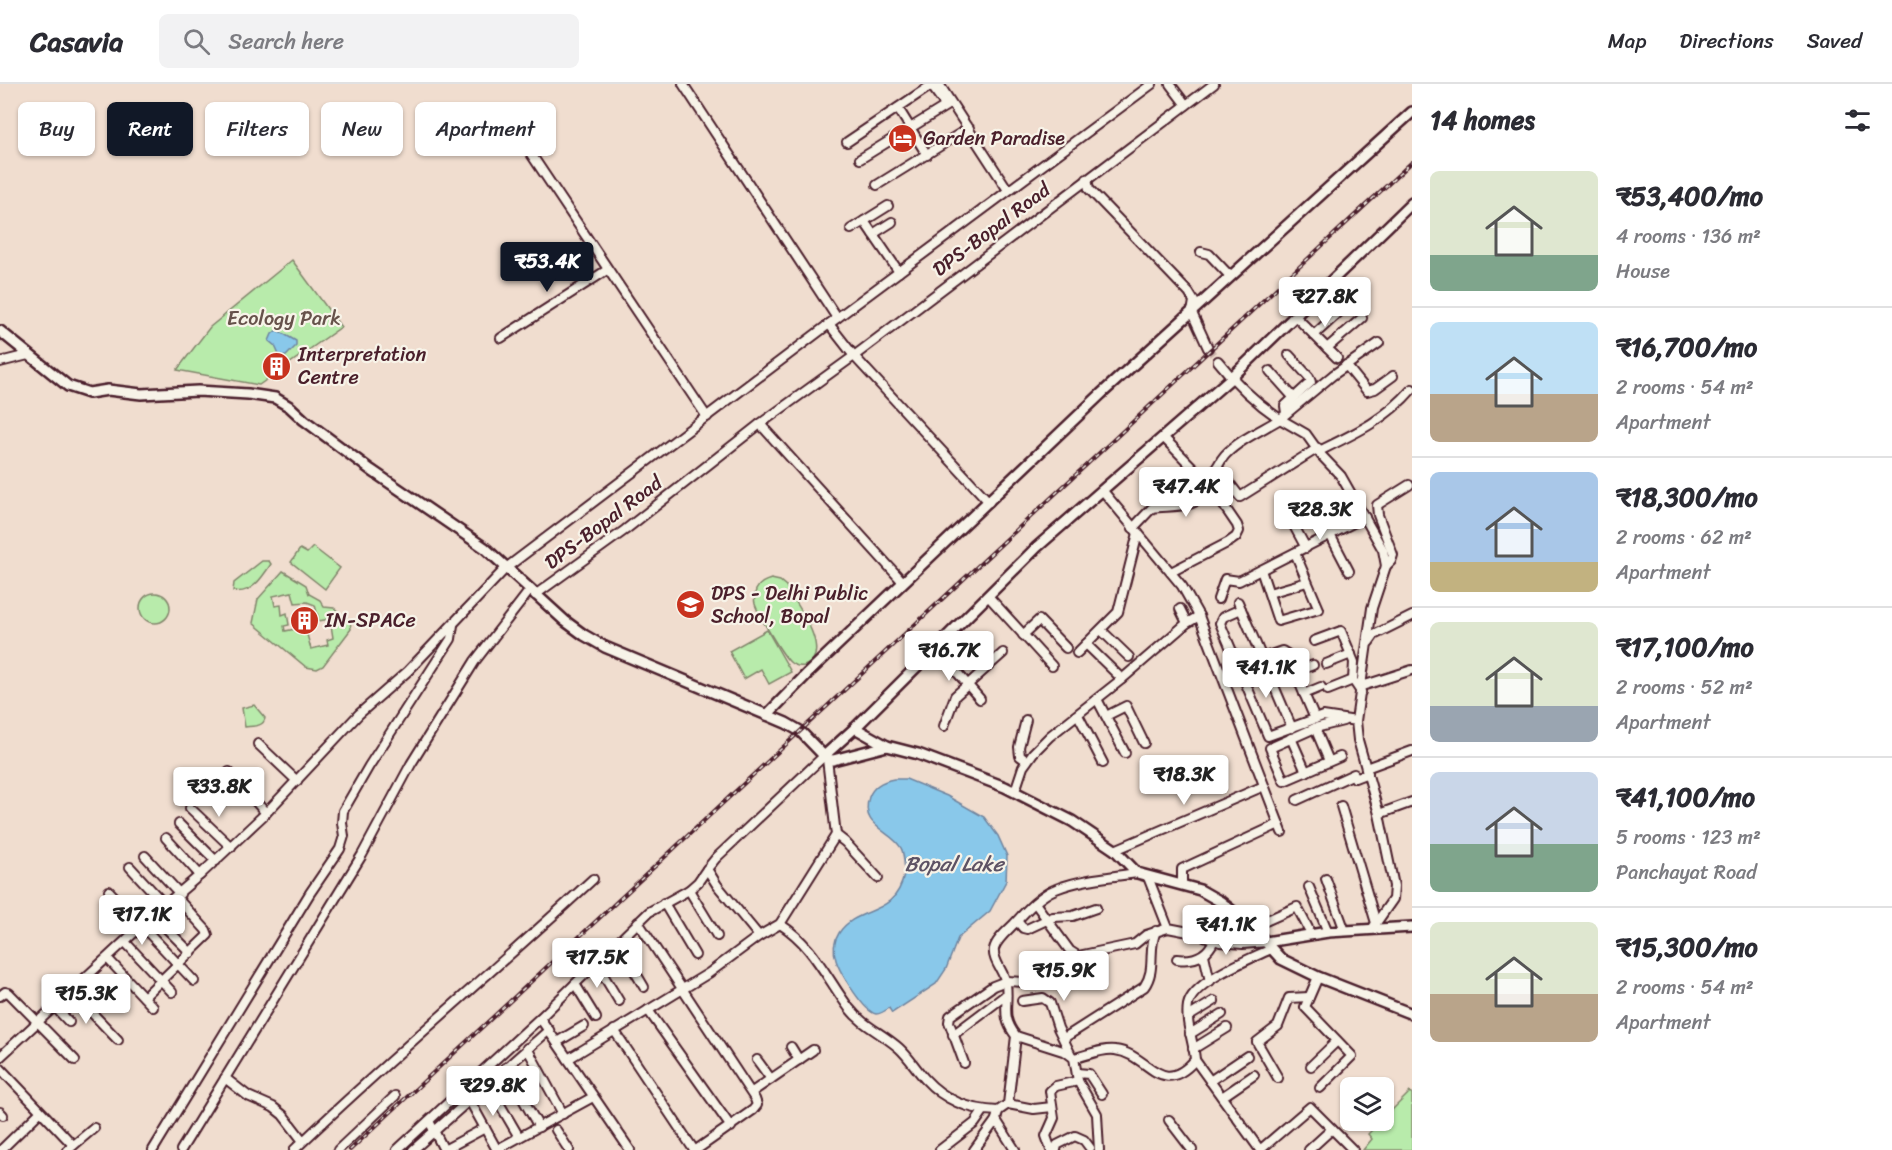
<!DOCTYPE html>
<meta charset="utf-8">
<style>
body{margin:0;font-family:Sriracha,sans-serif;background:#f2f2f3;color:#2b2b33;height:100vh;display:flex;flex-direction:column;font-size:22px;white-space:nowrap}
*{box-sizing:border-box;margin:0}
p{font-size:20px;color:#7c7c81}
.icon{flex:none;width:33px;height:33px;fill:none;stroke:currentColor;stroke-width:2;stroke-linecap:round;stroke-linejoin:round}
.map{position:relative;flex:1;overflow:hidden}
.panel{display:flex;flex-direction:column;background:#fff;width:480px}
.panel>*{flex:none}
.guide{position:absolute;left:18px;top:18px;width:570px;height:54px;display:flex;gap:12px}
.tools{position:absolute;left:1340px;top:993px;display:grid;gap:12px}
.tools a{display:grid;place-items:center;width:54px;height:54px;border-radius:9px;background:#fff;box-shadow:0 2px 4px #0004;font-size:30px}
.price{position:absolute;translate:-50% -51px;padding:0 14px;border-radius:6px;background:#fff;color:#222;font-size:20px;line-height:39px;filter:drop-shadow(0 2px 3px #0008)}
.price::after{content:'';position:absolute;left:50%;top:36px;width:18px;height:14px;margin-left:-9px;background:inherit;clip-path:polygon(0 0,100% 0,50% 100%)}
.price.current{background:#111827;color:#fff}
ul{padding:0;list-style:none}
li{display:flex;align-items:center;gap:18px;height:150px;padding:0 18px}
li+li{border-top:2px solid #e1e1e2}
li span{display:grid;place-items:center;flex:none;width:168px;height:120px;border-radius:9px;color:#555}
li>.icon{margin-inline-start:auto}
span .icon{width:72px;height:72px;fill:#fffc;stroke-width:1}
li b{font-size:26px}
h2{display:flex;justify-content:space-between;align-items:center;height:72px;padding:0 18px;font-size:26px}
.chip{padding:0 21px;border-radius:9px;background:#fff;box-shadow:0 2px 4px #0004;font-size:21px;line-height:54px}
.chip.current{background:#111827;color:#fff}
header{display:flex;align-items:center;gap:36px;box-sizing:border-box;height:84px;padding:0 30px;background:#fff;border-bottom:2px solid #e1e1e2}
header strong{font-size:28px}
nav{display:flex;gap:33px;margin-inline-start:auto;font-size:21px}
.search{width:420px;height:54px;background:#f2f2f3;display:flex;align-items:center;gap:15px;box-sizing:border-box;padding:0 21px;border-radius:9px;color:#7c7c81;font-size:22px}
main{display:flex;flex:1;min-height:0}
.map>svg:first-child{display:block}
</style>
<header>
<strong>Casavia</strong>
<div class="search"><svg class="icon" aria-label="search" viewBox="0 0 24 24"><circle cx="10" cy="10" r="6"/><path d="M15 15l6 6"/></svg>Search here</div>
<nav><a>Map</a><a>Directions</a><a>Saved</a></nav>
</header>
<main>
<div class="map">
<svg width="1412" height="1066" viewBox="0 0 1412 1066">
<rect width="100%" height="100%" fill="#f0ddcf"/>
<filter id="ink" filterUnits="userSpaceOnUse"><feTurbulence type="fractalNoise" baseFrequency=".0167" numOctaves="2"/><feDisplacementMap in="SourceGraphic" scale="12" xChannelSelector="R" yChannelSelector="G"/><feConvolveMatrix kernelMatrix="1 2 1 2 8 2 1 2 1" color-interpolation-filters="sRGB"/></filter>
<g filter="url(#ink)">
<g fill="#b8ebab" stroke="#81856b" stroke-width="1.5" fill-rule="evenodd">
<polygon points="292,176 341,243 259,301 177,286 210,243"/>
<polygon points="313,463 340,484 325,505 291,478 300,465 307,469"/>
<path d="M 262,477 L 269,477 L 271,480 C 262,494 251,511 233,507 L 234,499 Z"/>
<path d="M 283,487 L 306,501 L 309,510 L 320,516 L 324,523 L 334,524 L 350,537 L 351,545 L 323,582 L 317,585 L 306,583 L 253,539 L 258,515 ZM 292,508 L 295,519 L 307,518 L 315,521 L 319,537 L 330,535 L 333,554 L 327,556 L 328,561 L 311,565 L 305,543 L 285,547 L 284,542 L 289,541 L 287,529 L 282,531 L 281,521 L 275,522 L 273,512 Z"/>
<path d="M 771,495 L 780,497 L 786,502 C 796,519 835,571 804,582 C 799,583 795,582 791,579 C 783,573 758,530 755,520 C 754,516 755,509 756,506 C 759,499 765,497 771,495 Z"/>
<circle cx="155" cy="524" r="15"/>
<polygon points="767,546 791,588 769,600 761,585 744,595 729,567"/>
<path d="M 254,621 L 265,634 C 264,643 252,642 245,643 L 242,624 Z"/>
<polygon points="1410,1008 1412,1010 1412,1066 1363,1066 1372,1055 1368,1050"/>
</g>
<g fill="#89c8ea" stroke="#70849e" stroke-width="1.5">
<polygon points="277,246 296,257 296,262 286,272 280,273 275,262 269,257 272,250"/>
<path d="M 894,695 L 906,695 L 947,712 L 984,733 L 998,752 L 1007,772 L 1006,797 L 990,827 L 958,854 L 946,885 L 936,900 L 892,929 L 889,924 C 885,927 881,930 876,930 C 864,928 839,887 836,876 C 833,867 834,857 839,849 C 857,821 895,834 904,791 C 905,785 904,769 901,764 C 891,746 859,743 869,713 C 873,702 883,697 894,695 Z"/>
</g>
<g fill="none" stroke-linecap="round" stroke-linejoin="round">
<polyline stroke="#cfb7ae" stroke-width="8" stroke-dasharray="8 4" stroke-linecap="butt" points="1208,264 1218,277"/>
<defs>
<g id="minor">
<polyline points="683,0 837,234 1152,0"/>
<polyline points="939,0 1008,106"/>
<polyline points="1170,0 1186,21"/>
<polyline points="898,24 927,71"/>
<polyline points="521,55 707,333"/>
<polyline points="847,58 933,0"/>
<polyline points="860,75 946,22 931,1"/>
<polyline points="1087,95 1089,105 1189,209 1194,217 1192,229 1208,264"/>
<polyline points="877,101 969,44"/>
<polyline points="888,122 864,137 899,188"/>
<polyline points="851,145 864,137"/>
<polyline points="873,150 892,138"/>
<polyline points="1201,168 1209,170 1230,192"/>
<polyline points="1295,232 1337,274"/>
<polyline points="829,240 854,272 989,418"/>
<polyline points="1314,251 1349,219"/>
<polyline points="501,254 607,186"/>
<polyline points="1327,264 1362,234"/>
<polyline points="0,278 28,271"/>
<polyline points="1346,281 1367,307 1375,305 1393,292"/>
<polyline points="1270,287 1294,314"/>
<polyline points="1286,329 1285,322 1311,298 1309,293 1289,271"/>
<polyline points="760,340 903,498"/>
<polyline points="1164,354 1209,400 1237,441 1239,447 1236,453 1229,458 1171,488"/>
<path d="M 1319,367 C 1356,349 1385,336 1412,305"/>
<polyline points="1217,383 1240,413 1318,364"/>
<polyline points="1312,416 1349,487"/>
<polyline points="1286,427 1306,464"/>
<path d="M 1133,444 L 1152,424 C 1170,421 1199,426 1208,405 C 1213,394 1216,381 1225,371 C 1239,356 1262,346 1280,335 C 1255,318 1236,300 1218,277"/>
<polyline points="1386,482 1391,477 1393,471 1378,431 1377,421 1409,401"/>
<polyline points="1261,486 1278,537 1319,525 1295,469"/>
<polyline points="1269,509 1307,498"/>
<polyline points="535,511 625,446 760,340 854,272 1214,0"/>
<polyline points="988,512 1052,582"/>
<polyline points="1218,515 1225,495 1239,497 1365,433"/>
<polyline points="1238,518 1292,644"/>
<polyline points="1180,525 1187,539"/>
<polyline points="1241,525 1223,533 1220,539 1268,652 1323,632 1356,637"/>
<polyline points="1199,532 1282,748"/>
<polyline points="1101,546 1129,573"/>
<polyline points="1023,551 1039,536 1066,564"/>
<polyline points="1314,557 1341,547 1354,578 1353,596 1361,608"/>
<polyline points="1369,558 1374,551 1412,532"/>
<polyline points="1086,560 1122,595"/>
<polyline points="936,564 980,615"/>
<polyline points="1077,569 1118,528 1138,449"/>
<polyline points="1262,574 1282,567 1287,570 1315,635"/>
<polyline points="1326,580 1351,570"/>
<polyline points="955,585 984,558"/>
<polyline points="1295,588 1313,581"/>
<polyline points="1362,602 1412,586"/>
<polyline points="1328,606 1353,596"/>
<polyline points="1304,610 1321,603"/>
<polyline points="1097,615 1125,669"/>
<polyline points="1078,631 1103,679"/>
<polyline points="1106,632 1126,622 1144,659"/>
<polyline points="1026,636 1019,663 1020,672 1027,677"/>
<polyline points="944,642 955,612 1003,569"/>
<polyline points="1315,644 1329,677"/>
<polyline points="1291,654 1306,688"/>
<polyline points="258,660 297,697"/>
<polyline points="1340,673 1284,697 1270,664 1315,644 1343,637"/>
<polyline points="1366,684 1412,667"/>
<polyline points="229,688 266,729"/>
<polyline points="1015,707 1023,683 1033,669 1050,652 1122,595 1187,539 1199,532 1182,502 1103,407"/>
<polyline points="1297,716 1354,690 1355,694 1368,689"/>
<polyline points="1341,722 1376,839"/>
<polyline points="190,724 231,763"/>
<polyline points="1379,730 1412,718"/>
<polyline points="179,740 216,777"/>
<polyline points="836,751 845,758 878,794"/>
<polyline points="166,754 200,791"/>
<polyline points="1115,766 1264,702"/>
<polyline points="145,772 180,810"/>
<polyline points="130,783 165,821"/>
<polyline points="1148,793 1168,844 1199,850 1220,858 1243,860 1266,858"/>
<polyline points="1326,795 1345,847"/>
<polyline points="1182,800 1182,785 1279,740"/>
<polyline points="1309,803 1328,848"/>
<polyline points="689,806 717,852"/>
<polyline points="109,807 194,897"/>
<polyline points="664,819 695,871"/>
<polyline points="1035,819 1070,867 1078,872 1135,860 1146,851 1168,844"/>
<polyline points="153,831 191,869"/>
<polyline points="1017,837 1023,844 1027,845 1053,833 1073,832 1096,824"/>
<polyline points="638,838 755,1015 757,1021 753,1026 696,1066"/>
<path d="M 780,840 C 813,861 826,893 849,924 C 863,942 882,949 899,964 C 909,973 916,985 925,995 C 945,1017 969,1026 998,1027"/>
<polyline points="1252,843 1297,823 1308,844"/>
<polyline points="1372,845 1393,815 1394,802 1379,730 1358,656 1356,637 1372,524 1386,482 1383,466 1341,392 1321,371 1306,350 1280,335 1333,291 1379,259"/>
<polyline points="759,852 717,801 707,785 716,774 824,672"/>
<polyline points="126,859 172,908"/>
<polyline points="618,859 644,903"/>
<polyline points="1204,871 1210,897"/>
<polyline points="108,875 153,923"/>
<path d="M 1177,875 C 1193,877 1207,873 1214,856"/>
<polyline points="596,879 619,917"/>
<polyline points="1318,893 1305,923 1352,972 1320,1004"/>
<polyline points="575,900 596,934"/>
<polyline points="72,908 118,956"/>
<polyline points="0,912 5,908 9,909 75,976"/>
<polyline points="144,913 208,851 206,846 176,813"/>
<polyline points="1022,917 1043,914 1050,919 1058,944 1071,971"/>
<polyline points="55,923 69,938"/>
<polyline points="648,926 731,1043"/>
<polyline points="1188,933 1214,917"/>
<polyline points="540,934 568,975"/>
<polyline points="614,946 694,1066"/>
<polyline points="1190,950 1222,930"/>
<polyline points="953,951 1006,911"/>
<polyline points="1016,952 1066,968 1074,974 1078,997 1097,1030 1099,1066"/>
<path d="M 1064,954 L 1144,903 C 1157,885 1147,866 1156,847"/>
<polyline points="557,958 584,942"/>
<polyline points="791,963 799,976"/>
<polyline points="527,964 563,1030"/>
<polyline points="1193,965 1227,944"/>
<polyline points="0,973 153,831 200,791 266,729 359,630 408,587 506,484 837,234"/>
<path d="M 1074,974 C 1086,972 1102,964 1115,966 C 1149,970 1160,1015 1195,976 C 1194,958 1185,939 1188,921 C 1193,897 1250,875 1271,865"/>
<polyline points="757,976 771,995"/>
<polyline points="1195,976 1260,1066"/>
<polyline points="964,979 949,938 950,932 993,902 1006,897 1026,898 1061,889 1078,872"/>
<polyline points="1311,982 1337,957"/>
<polyline points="0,984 73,1061"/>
<polyline points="505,984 539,1043"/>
<polyline points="1077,989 1089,990 1102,1010"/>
<polyline points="225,994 248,1012 273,1023 283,1031 303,1057"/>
<polyline points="1278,994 1257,958 1278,942 1289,914 1309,913"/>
<polyline points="1210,997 1247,972"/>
<polyline points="488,1000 519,1053"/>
<polyline points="752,1008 813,966"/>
<polyline points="1222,1013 1254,991"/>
<polyline points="470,1017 497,1066"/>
<polyline points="1008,1020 1034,1025 1052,1023"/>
<polyline points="0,1028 3,1031"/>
<polyline points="996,1036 1015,1066"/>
<polyline points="1169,1036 1192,1066"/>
<polyline points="429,1037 444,1066"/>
<polyline points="556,1046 569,1066"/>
<polyline points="1,1066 40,1028"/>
<polyline points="68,1066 94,1044"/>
<polyline points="153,1066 310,809 340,765 344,752 342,739 343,727 369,682 451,555 453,541"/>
<polyline points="181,1066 362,771 411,680 475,577 530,506"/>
<path d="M 294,1066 C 391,973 495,886 593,795"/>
<polyline points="338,1066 395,1012"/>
<polyline points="397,1066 540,934 649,828 689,806 698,798 707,785"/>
<polyline points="413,1066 549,946"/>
<polyline points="444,1066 485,1044"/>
<polyline points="496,1066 593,1013"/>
<polyline points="630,1066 568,975 709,889 759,852 780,840 836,751 827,675"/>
<polyline points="940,1066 975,1039 984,1026"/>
<path d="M 974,1066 L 996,1036 L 998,1027 L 1008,1020 L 1016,952 C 1000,932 1009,922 1006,900 C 1005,888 992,877 994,865 C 996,856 1007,847 1014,840 C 1025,828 1040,811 1056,805 C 1081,795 1111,793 1137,789"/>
<polyline points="1051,1066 1046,1052 1054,1034 1050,1007 1056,1002 1078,997"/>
<polyline points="1056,1066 1057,1061 1075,1052 1084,1056 1090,1064"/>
<polyline points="1260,1066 1310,1023 1353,1066"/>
<polyline points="1309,1066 1332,1045"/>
</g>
<g id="tertiary">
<polyline points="0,247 68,302 89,309 108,306 141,310 198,307 248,310 275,314 290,323 304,336 371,386 485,464 565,537 584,551 605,563 786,639 800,647 827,675 833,676 887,662 918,670 1005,703 1072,737 1115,766 1137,789 1200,806 1221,818 1252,843 1281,875 1318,893 1412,930"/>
<polyline points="767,631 808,589 1101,310 1412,28"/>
<polyline points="855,644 887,662"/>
<polyline points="824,672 855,644 1037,463 1231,294 1412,119"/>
<polyline points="1266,858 1328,848 1412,843"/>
</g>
</defs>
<use href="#minor" stroke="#4a1f2b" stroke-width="12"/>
<use href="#tertiary" stroke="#4a1f2b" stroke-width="14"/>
<use href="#minor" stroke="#f7f3e8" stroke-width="8"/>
<use href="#tertiary" stroke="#f7f3e8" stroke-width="9"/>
<defs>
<polyline id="rail" points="350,1066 1412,78"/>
</defs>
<use href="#rail" stroke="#4a1f2b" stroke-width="4"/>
<use href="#rail" stroke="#f7f3e8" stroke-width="1.5" stroke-dasharray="4.5" stroke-linecap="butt"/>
</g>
</g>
<defs>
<symbol id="hotel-disc" viewBox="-11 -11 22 22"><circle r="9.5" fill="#c8321e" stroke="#f7f3e8"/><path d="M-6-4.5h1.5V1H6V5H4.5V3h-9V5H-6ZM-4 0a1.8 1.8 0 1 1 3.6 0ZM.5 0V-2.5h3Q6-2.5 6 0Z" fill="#fff"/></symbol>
<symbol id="building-disc" viewBox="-11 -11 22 22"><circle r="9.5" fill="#c8321e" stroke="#f7f3e8"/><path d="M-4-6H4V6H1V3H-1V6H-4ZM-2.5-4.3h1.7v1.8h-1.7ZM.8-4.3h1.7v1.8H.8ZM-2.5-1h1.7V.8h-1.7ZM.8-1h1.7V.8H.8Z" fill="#fff"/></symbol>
<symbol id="school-disc" viewBox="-11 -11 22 22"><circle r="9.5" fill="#c8321e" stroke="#f7f3e8"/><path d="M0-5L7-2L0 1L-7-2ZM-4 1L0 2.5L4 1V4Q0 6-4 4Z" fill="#fff"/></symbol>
</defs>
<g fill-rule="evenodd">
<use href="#hotel-disc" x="886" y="38" width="33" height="33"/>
<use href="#building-disc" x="260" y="266" width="33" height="33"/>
<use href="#school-disc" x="674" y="504" width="33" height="33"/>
<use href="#building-disc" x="288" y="520" width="33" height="33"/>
</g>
<g text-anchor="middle" stroke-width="4.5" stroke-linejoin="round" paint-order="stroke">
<g font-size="20" fill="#4a1f2b" stroke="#f7f3e8" text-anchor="start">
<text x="923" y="61">Garden Paradise</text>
<text x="298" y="277">Interpretation<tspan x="298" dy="23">Centre</tspan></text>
<text x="711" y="516">DPS - Delhi Public<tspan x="711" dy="23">School, Bopal</tspan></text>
<text x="325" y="543">IN-SPACe</text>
</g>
<g font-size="20" fill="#4a1f2b" stroke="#f7f3e8">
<text transform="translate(991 145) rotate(-37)" y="7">DPS-Bopal Road</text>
<text transform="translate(603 438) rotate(-37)" y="7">DPS-Bopal Road</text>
</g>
<g font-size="20" fill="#66524b" stroke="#f7f3e8">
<text x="284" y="241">Ecology Park</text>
</g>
<g font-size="21" font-style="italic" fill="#5d5264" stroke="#f7f3e8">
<text x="954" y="787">Bopal Lake</text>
</g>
</g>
</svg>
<div class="tools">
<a><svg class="icon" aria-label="layers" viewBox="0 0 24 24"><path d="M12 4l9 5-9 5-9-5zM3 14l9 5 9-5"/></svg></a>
</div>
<b class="price current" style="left:547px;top:209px">₹53.4K</b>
<b class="price" style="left:1325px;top:244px">₹27.8K</b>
<b class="price" style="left:1186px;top:434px">₹47.4K</b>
<b class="price" style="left:1320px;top:457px">₹28.3K</b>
<b class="price" style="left:949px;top:598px">₹16.7K</b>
<b class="price" style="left:1266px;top:615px">₹41.1K</b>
<b class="price" style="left:1184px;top:722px">₹18.3K</b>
<b class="price" style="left:219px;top:734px">₹33.8K</b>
<b class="price" style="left:142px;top:862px">₹17.1K</b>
<b class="price" style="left:1226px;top:872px">₹41.1K</b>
<b class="price" style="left:597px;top:905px">₹17.5K</b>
<b class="price" style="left:1064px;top:918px">₹15.9K</b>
<b class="price" style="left:86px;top:941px">₹15.3K</b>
<b class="price" style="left:493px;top:1033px">₹29.8K</b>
<div class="guide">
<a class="chip">Buy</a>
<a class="chip current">Rent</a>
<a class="chip">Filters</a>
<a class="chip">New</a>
<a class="chip">Apartment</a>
</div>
</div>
<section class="panel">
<h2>14 homes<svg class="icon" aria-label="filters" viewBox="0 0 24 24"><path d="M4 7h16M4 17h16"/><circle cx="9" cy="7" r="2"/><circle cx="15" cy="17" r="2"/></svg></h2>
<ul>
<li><span style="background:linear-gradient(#dfe7d0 70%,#7fa58c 0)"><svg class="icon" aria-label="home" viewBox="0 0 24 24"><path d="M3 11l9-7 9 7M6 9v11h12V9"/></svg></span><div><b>₹53,400/mo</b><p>4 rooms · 136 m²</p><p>House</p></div></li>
<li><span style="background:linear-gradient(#bfe0f5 60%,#b9a48a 0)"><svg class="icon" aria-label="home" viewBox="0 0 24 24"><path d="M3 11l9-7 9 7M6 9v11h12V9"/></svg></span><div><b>₹16,700/mo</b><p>2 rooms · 54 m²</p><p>Apartment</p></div></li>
<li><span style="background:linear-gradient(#a9c7e8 75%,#c2b280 0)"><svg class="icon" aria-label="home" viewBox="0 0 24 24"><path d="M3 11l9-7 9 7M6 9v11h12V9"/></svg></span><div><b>₹18,300/mo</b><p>2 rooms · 62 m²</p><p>Apartment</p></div></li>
<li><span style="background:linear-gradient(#dfe7d0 70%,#9aa5b1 0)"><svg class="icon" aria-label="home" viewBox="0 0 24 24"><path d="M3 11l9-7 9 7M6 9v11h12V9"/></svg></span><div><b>₹17,100/mo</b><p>2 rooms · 52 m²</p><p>Apartment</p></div></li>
<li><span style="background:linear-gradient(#c9d6e8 60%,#7fa58c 0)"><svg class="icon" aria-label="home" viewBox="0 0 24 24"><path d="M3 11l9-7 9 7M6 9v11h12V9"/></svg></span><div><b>₹41,100/mo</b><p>5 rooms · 123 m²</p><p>Panchayat Road</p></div></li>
<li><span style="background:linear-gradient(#dfe7d0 60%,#b9a48a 0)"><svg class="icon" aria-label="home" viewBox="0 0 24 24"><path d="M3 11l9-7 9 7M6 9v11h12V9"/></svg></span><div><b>₹15,300/mo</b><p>2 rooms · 54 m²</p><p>Apartment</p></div></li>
</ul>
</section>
</main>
